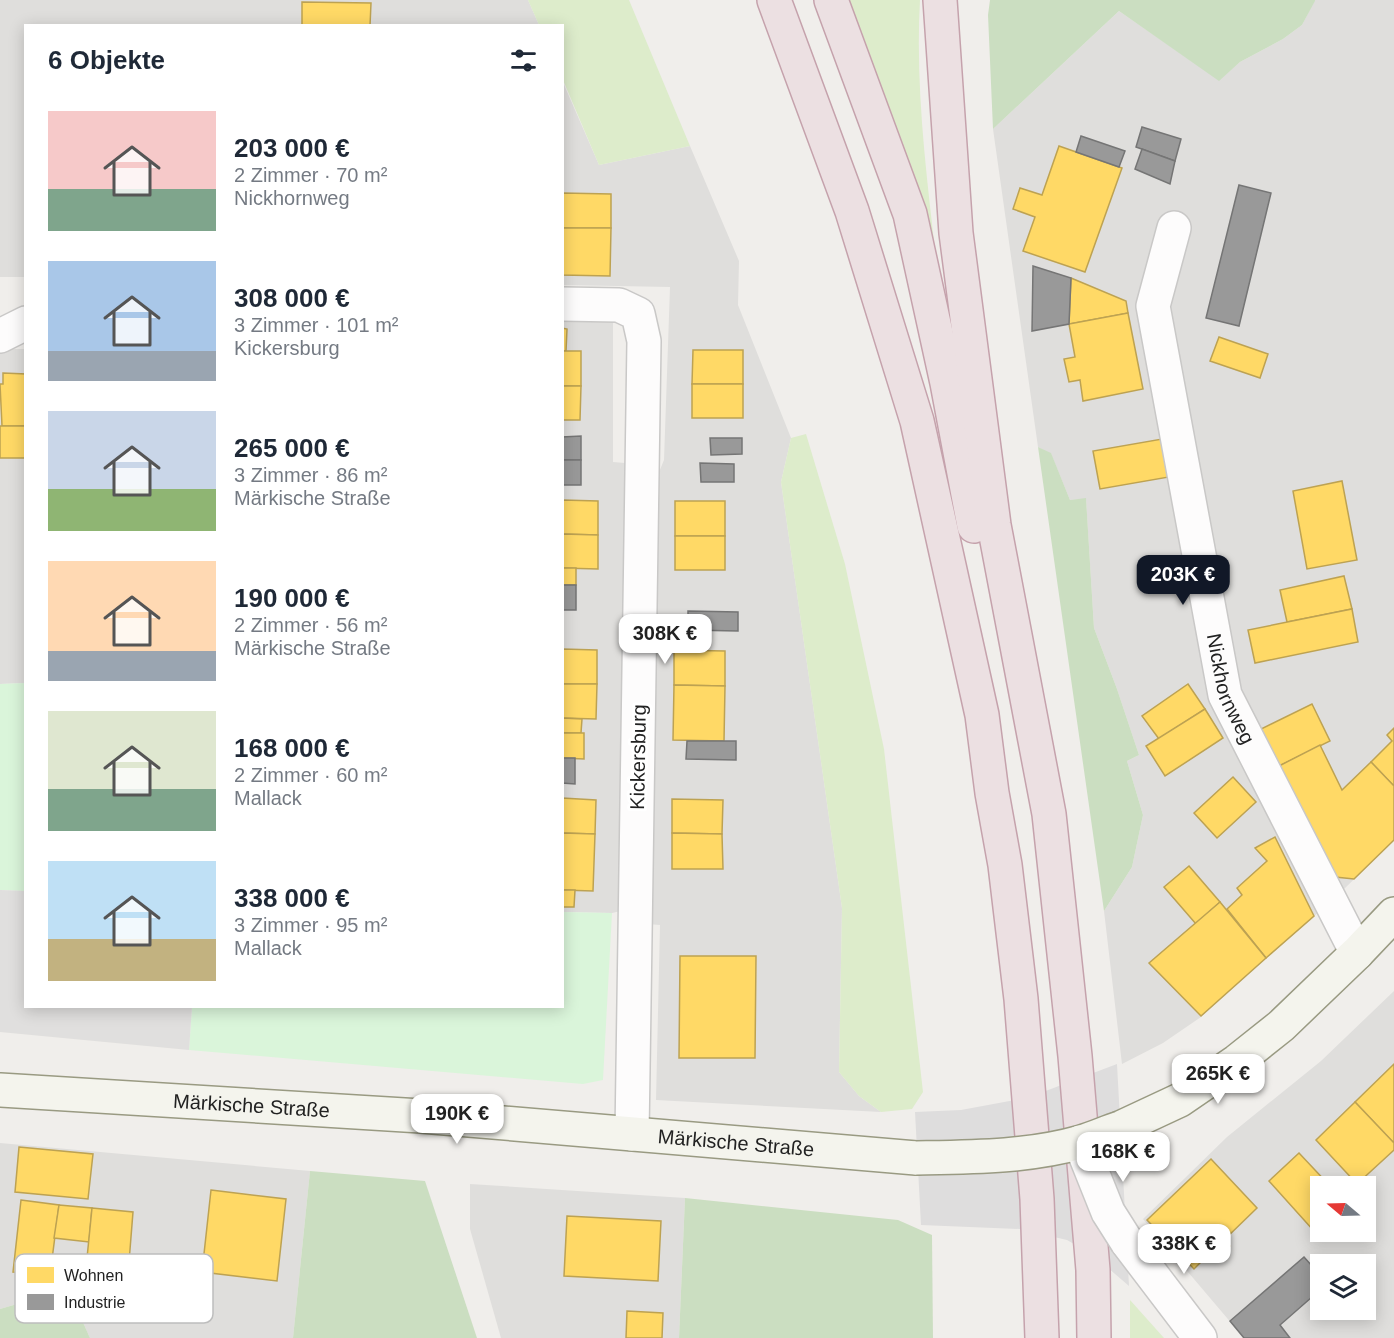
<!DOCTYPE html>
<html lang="de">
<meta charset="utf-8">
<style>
body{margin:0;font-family:Helvetica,sans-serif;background:#f2f2f3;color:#1f2937;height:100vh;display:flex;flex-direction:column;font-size:22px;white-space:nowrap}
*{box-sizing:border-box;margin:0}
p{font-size:20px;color:#747a83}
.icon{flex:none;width:33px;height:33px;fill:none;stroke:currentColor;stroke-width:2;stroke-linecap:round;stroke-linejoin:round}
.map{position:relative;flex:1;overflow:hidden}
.panel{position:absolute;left:24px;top:24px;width:540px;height:984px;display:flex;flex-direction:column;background:#fff;border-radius:0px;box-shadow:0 3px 15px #0003}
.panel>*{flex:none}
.needle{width:39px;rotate:289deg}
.controls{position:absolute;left:1310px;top:1176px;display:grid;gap:12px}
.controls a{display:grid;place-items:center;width:66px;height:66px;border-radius:0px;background:#fff;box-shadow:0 3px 15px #0003;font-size:30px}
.price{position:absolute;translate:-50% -51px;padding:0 14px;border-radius:12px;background:#fff;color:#222;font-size:20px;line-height:39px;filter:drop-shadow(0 2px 3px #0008)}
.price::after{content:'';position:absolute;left:50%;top:36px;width:18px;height:14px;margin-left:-9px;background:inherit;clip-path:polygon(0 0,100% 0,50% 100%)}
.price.selected{background:#111827;color:#fff}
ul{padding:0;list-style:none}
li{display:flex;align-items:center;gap:18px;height:150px;padding:0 24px}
li span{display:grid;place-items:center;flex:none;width:168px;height:120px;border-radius:0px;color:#555}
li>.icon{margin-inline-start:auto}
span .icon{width:72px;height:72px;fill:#fffc;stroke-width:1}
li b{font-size:26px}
h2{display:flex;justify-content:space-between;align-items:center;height:72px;padding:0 24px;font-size:26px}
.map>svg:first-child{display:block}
</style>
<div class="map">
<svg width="1394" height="1338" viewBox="0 0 1394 1338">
<rect width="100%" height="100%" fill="#f0eeeb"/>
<g fill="#dfdedc" fill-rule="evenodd">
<polygon points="0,0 528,0 539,25 26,26 25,277 0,277"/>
<polygon points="1315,0 1394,0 1394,840 1341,892 1201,1017 1163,1043 1122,1064 1104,911 1132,867 1143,815 1127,761 1139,755 1117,689 1094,628 1086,499 1070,500 1051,454 1038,447 993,129 1119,11 1219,80 1240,62 1283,39 1302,25"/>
<polygon points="562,80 599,165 690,146 739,261 738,305 791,438 781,482 842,908 839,1072 859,1096 881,1112 656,1100 660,925 647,924 653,487 664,460 670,287 563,285"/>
<polygon points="563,314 596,315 613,322 613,462 625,463 630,500 625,910 612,913 563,912"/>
<polygon points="0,349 25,349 25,683 0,684"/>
<path d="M 1394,991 L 1394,1338 L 1244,1338 L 1143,1219 L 1227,1137 L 1321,1061 ZM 1320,1186 L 1365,1186 L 1365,1232 L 1320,1232 ZM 1320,1264 L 1365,1264 L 1365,1310 L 1320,1310 Z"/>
<polygon points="0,1143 310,1171 293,1338 90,1338 68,1289 0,1309"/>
<polygon points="470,1184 685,1198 679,1338 501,1338 470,1229"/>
</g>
<g fill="#ddeccb">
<polygon points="528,0 629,0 690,146 599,165 563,80 562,26 539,25"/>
<path d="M 848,0 L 920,0 C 915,89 927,179 937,267 Z"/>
<polygon points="806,434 845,564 884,749 923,1092 912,1109 881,1112 859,1096 839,1072 842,908 781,482 791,438"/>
<polygon points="1130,1300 1164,1338 1130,1338"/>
</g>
<g fill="#cbdec1">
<polygon points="990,0 1315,0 1315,1 1302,25 1283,39 1240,62 1219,81 1119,11 993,129 988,15"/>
<polygon points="1038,447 1051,453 1070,500 1086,498 1094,628 1117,689 1139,755 1127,761 1143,815 1132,867 1104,911"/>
<polygon points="310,1171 425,1181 477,1338 293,1338"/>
<polygon points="685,1198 898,1220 932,1235 933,1338 679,1338"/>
<polygon points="68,1289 90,1338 0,1338 0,1309"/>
</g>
<g fill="#daf5da">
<polygon points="25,683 25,891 0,890 0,684"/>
<polygon points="563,912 612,913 603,1080 583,1084 189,1050 192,1007 562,1006"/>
</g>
<polygon fill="#e0dfde" points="0,890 25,891 26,1006 192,1007 189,1050 0,1032"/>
<polygon fill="#dedddd" points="1117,1064 1129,1286 1093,1255 1067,1240 1020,1229 921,1225 915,1112 961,1110 1015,1100 1043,1092"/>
<g fill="#ffd966" stroke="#bda252" stroke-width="1.5">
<polygon points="302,2 371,3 370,26 302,26"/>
<polygon points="1059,146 1122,168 1085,272 1023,251 1035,217 1013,209 1020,188 1042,195"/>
<polygon points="562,193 611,194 611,228 562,228"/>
<polygon points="562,228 611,228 610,276 562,275"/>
<polygon points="1071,278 1126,301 1128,313 1069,324"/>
<polygon points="1128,313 1143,389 1083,401 1080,380 1069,382 1064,359 1075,357 1069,324"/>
<polygon points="562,328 567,329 566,351 562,351"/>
<polygon points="1219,337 1268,354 1260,378 1210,361"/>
<polygon points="693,350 743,350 743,384 692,384"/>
<rect x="562" y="351" width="19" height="35"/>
<polygon points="3,373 26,374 26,426 2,426 0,384 3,384"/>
<rect x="692" y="384" width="51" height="34"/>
<polygon points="562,386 581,386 580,420 562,420"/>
<rect x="0" y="426" width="26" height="32"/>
<polygon points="1162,439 1169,477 1100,489 1093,451"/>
<polygon points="1342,481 1357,560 1307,569 1293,491"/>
<polygon points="562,500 598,501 598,535 562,534"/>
<rect x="675" y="501" width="50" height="35"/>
<polygon points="562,534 598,535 598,569 562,568"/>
<rect x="675" y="536" width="50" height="34"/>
<rect x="562" y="568" width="14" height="17"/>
<polygon points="1344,576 1352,609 1287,622 1280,590"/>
<polygon points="1352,609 1358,642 1255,663 1248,630"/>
<polygon points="562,649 597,650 597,684 562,684"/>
<polygon points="674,650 725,651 725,686 674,685"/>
<polygon points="562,684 597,684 596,719 562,718"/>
<polygon points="1188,684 1205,709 1159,739 1142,716"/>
<polygon points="674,685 725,686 724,741 673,740"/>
<polygon points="1312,704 1330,741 1279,766 1261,729"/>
<polygon points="1205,709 1223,738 1165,776 1146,746"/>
<polygon points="562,718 582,719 581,733 562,733"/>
<polygon points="1394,728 1394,786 1371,762 1392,741 1387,735"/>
<polygon points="562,733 584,733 584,759 562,758"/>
<polygon points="1320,745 1342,790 1371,762 1394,786 1394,840 1354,879 1335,877 1279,766"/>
<polygon points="1233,777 1256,802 1217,838 1194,813"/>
<polygon points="562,798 596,800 595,834 562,833"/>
<polygon points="672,799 723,800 722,834 672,833"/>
<polygon points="562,833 595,834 593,891 562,890"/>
<polygon points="672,833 722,834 723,869 672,869"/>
<polygon points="1275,837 1314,916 1266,958 1227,909 1242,895 1237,888 1267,861 1255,848"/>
<polygon points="1189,866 1220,902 1196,924 1164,887"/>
<polygon points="562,890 575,890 574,907 562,907"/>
<polygon points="1220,902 1266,958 1201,1016 1149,963"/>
<polygon points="680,956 756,956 755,1058 679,1058"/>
<polygon points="1394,1064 1394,1143 1355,1102"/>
<polygon points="1355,1102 1394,1143 1394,1150 1357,1184 1316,1140"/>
<polygon points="19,1147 93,1154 88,1199 15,1192"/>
<polygon points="1299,1153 1330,1186 1320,1186 1320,1232 1331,1232 1322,1240 1269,1181"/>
<polygon points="1211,1159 1257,1208 1224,1240 1230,1246 1218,1257 1212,1251 1194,1269 1147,1220"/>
<polygon points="211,1190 286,1199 277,1281 202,1272"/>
<polygon points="21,1200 59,1205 50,1275 13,1272"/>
<polygon points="59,1205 92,1208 89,1242 54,1238"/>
<polygon points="92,1208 133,1212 129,1262 87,1258"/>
<polygon points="567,1216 661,1221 658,1281 564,1276"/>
<polygon points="627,1311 663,1313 662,1338 626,1338"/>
</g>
<g fill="#999" stroke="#757575" stroke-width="1.5">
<polygon points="1142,127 1181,139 1175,161 1136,147"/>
<polygon points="1081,136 1125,151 1119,167 1076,152"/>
<polygon points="1142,149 1175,161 1170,184 1135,169"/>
<polygon points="1239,185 1271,193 1239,326 1206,318"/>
<polygon points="1033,266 1071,278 1069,324 1032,331"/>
<polygon points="581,436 581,460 562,460 562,437"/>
<polygon points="710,438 742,438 742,454 711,455"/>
<rect x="562" y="460" width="19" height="25"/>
<polygon points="700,463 734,464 734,482 701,482"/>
<rect x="562" y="585" width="14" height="25"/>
<polygon points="688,611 738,612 738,631 688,630"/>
<polygon points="687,741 736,741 736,760 686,759"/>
<polygon points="562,758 575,758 575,784 562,783"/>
<polygon points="1304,1257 1320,1275 1320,1290 1280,1325 1290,1338 1244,1338 1230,1321"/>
</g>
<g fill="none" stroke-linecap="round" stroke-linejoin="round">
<defs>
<g id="street">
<path id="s1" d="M 1174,228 L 1153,306 L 1225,695 L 1357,953"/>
<polyline points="562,304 619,305 638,314 644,341 632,1134"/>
<polyline points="0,336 26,323"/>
<polyline points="1127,1242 1200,1338"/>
</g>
<g id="secondary">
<path id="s2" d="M 0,1090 L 421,1116 L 916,1158"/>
<polyline points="1120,1128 1180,1100 1237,1061 1281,1026 1357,953 1394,914"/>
</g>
<g id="highway">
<polyline points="774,0 852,211 917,421 982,715 992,793 1005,865 1021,999 1037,1199 1042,1338"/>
<polyline points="831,0 910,214 947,383 974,526"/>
<polyline points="940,0 956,233 994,525 1049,814 1075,1056 1093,1270 1094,1338"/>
</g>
</defs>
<use href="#street" stroke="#c9c8c7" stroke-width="36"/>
<use href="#secondary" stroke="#999a82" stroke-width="36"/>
<use href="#highway" stroke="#c5a2ac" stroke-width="36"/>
<use href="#street" stroke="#fdfcfc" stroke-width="33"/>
<use href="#secondary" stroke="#f4f4ed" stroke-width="33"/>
<use href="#highway" stroke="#ece0e2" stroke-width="33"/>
<defs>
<polyline id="street-bridge" points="1080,1142 1108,1212 1127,1242"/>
<path id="secondary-bridge" d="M 916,1158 C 971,1157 1029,1157 1081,1142 C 1095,1138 1107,1132 1120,1128"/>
</defs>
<use href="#street-bridge" stroke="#c9c8c7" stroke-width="36" stroke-linecap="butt"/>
<use href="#secondary-bridge" stroke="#999a82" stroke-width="36" stroke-linecap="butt"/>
<use href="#street-bridge" stroke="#fdfcfc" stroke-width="33"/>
<use href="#secondary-bridge" stroke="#f4f4ed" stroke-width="33"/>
</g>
<g text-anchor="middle" stroke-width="6" stroke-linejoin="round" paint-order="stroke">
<g font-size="20" fill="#222" stroke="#fff">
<text dy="7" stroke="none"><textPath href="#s1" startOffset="472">Nickhornweg</textPath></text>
<text transform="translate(638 757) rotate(-89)" y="7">Kickersburg</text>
<text dy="7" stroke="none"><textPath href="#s2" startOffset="252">Märkische Straße</textPath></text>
<text dy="7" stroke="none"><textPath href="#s2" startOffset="738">Märkische Straße</textPath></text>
</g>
</g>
<rect x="15" y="1254" width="198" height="69" rx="9" fill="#fff" stroke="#bdbdbd" stroke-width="1.5"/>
<rect x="27" y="1267" width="27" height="16" fill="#ffd966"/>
<rect x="27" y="1294" width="27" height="16" fill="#999"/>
<g font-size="16" fill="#222">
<text x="64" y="1281">Wohnen</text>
<text x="64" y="1308">Industrie</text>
</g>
</svg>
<div class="controls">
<a><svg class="needle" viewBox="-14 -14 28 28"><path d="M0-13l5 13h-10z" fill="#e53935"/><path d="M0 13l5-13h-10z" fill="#747a83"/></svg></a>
<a><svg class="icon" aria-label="layers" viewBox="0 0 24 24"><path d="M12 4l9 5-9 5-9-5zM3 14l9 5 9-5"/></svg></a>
</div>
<b class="price selected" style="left:1183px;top:606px">203K €</b>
<b class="price" style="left:665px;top:665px">308K €</b>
<b class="price" style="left:1218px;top:1105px">265K €</b>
<b class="price" style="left:457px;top:1145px">190K €</b>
<b class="price" style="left:1123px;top:1183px">168K €</b>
<b class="price" style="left:1184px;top:1275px">338K €</b>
<section class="panel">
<h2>6 Objekte<svg class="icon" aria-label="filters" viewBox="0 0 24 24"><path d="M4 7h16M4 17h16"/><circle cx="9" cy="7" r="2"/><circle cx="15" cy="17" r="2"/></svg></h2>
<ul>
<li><span style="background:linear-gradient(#f6c9c9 65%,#7fa58c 0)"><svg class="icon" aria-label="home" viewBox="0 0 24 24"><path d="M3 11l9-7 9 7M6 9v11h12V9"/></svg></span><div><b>203 000 €</b><p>2 Zimmer · 70 m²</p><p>Nickhornweg</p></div></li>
<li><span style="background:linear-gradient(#a9c7e8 75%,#9aa5b1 0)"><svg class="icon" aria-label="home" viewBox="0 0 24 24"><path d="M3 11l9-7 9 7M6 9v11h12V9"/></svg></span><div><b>308 000 €</b><p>3 Zimmer · 101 m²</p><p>Kickersburg</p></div></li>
<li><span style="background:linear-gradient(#c9d6e8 65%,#8fb573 0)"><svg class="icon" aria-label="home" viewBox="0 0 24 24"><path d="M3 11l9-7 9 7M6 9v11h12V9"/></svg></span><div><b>265 000 €</b><p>3 Zimmer · 86 m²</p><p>Märkische Straße</p></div></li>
<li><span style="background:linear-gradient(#ffd9b3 75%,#9aa5b1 0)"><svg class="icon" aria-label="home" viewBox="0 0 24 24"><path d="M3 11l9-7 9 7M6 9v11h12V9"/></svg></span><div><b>190 000 €</b><p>2 Zimmer · 56 m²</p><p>Märkische Straße</p></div></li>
<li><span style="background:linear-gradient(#dfe7d0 65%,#7fa58c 0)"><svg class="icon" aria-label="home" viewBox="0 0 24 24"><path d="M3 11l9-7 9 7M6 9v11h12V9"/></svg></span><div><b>168 000 €</b><p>2 Zimmer · 60 m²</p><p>Mallack</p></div></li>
<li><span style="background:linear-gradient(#bfe0f5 65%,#c2b280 0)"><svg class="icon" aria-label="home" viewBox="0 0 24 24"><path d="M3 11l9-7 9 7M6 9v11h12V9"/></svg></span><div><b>338 000 €</b><p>3 Zimmer · 95 m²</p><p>Mallack</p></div></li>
</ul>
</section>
</div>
